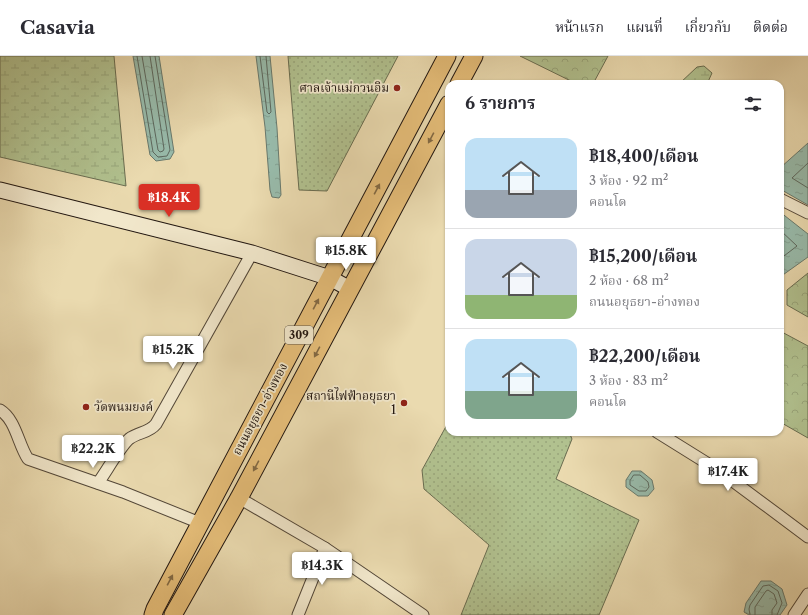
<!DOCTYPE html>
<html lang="th">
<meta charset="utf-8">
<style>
body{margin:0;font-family:"Libre Caslon Text","Noto Serif Thai",serif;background:#f7f7f7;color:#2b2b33;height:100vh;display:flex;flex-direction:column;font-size:15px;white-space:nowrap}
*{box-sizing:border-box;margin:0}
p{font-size:13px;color:#7c7c81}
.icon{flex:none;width:22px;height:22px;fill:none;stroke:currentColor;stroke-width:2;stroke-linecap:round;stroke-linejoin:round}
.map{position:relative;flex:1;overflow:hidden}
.sheet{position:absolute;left:445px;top:24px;width:339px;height:356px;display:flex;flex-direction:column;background:#fff;border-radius:12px;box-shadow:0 1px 3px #0004}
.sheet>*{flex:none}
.price{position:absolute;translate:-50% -34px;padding:0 9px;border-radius:4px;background:#fff;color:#222;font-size:13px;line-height:26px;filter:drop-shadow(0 1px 2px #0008)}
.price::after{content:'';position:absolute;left:50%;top:24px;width:12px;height:9px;margin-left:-6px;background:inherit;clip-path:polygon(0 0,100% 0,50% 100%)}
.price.selected{background:#d93025;color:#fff}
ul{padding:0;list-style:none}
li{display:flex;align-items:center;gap:12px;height:100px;padding:0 20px}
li+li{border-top:1px solid #e1e1e2}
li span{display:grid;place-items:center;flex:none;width:112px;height:80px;border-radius:12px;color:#555}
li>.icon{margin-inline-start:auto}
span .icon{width:48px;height:48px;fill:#fffc;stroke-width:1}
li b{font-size:17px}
h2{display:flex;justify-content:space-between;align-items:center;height:48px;padding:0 20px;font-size:17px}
header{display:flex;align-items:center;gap:24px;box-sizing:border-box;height:56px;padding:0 20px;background:#fff;border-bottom:1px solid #e1e1e2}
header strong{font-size:19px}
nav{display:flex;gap:22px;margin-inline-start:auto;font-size:14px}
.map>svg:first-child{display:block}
</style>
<header>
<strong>Casavia</strong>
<nav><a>หน้าแรก</a><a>แผนที่</a><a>เกี่ยวกับ</a><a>ติดต่อ</a></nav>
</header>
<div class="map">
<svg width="808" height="559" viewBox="0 0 808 559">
<defs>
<pattern id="grass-dots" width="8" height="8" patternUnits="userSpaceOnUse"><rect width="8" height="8" fill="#b1c18f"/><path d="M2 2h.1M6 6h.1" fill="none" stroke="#98a57a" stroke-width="1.8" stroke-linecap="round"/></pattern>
<pattern id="forest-crowns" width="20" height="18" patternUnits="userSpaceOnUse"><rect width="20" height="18" fill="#b1c18f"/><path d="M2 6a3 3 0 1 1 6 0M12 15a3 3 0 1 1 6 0" fill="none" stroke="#98a57a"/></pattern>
<pattern id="wetland-marsh" width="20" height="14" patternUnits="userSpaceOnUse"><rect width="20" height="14" fill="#b1c18f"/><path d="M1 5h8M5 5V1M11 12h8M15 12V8" fill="none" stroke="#98a57a"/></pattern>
<pattern id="water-ripples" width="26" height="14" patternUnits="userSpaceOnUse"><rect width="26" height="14" fill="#98bbab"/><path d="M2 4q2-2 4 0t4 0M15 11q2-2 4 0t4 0" fill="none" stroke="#83a092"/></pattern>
</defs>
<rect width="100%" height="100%" fill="#eadaaf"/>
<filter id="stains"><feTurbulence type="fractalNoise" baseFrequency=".005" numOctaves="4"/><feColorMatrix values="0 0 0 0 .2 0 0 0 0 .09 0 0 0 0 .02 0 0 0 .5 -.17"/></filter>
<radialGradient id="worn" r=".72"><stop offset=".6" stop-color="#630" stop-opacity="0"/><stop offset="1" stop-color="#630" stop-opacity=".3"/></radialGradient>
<g fill="url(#grass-dots)" stroke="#696c50">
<polygon points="288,0 398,0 327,135 299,134"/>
<polygon points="449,365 449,376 569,376 572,383 556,423 639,464 599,559 461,559 489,489 424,433 422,414"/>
</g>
<g fill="url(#forest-crowns)" stroke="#696c50">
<polygon points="520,0 608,0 594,26 589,28 577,28"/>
<polygon points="808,217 808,261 787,249 787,234"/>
<polygon points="780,275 808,290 808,382 780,366"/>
</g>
<g fill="url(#wetland-marsh)" stroke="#696c50">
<polygon points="0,0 114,0 126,130 0,101"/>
<polygon points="704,10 712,17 707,28 679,28 697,11"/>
</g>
<g fill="url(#water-ripples)" stroke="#68796d">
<polygon points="133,0 159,0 174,96 170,103 156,105 150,99"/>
<polygon points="256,0 270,0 277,72 281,139 279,142 272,141 270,134 265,71"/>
<polygon points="808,87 808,149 780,133 780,112"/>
<polygon points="780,156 808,178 808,201 780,221"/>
<polygon points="632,415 641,415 652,424 654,433 648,440 638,440 626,431 626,424"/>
<polygon points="761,525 771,525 782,533 787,549 780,559 749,559 744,556 746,547"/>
</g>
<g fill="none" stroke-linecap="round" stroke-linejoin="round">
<g stroke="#5c685e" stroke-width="1">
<polyline points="137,0 153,96 158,101 167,100 170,94 155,0"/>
<polyline points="142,0 158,94 160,96 163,95 164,93 150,0"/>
<polyline points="260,0 267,56 269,58 271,56 266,0"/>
<polyline points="808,107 792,122 808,132"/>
<polyline points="780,174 797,190 780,203"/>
<polygon points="634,419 640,419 648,426 649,431 646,435 639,435 630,429 630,425"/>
<polyline points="750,559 749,553 750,549 763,530 769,529 778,535 782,547 777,559"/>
<polyline points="755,559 755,551 766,535 768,534 774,538 777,547 772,554 772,559"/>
</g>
<defs>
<g id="street">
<polyline points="780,143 808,157"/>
<path d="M 0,354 C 16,364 18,388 28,403 L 123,436 L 200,467"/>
<polyline points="657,376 718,414 808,481"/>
<path d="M 98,427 C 106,416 120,391 129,383 C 138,376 149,377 156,368 L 252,197"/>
<polyline points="239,442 325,492 423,559"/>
<polyline points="298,559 325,492"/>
<polyline points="794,559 808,538"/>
</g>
<polyline id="secondary" points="0,134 252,197 330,222 350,233"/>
<g id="primary">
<polyline points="459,28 474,0"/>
<polyline points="153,559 155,553 447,0"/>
<polyline points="173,559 239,442 449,48"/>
</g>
</defs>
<use href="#street" stroke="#534738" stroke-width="13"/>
<use href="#secondary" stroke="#211610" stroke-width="17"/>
<use href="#primary" stroke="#211610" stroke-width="19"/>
<use href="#street" stroke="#f1e7cb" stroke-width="11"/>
<use href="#secondary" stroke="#f1e7cb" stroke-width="15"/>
<use href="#primary" stroke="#e5bd78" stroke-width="17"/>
</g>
<defs><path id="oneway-solid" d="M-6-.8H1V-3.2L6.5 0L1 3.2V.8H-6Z"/></defs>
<g fill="#836a44">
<use href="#oneway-solid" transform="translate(431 82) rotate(118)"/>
<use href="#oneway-solid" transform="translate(377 133) rotate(-62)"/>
<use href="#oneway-solid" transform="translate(316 248) rotate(-62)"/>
<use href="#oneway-solid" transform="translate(317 296) rotate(118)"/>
<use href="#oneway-solid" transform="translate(256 410) rotate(118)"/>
<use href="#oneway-solid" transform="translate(170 524) rotate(-62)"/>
</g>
<g fill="#8f2418" stroke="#f1e7cb" stroke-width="1.5">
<circle cx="397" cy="32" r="4"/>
<circle cx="404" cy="347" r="4"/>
<circle cx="86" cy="351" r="4"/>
</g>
<g text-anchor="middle" stroke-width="3.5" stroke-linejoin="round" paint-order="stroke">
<rect fill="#f1e7cb" stroke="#5f5548" stroke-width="1" x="285" y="270" width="28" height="18" rx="3"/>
<g font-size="11" font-weight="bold" fill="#211610">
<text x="299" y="283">309</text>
</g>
<g font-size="12" fill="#211610" stroke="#f1e7cb" text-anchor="end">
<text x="389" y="36">ศาลเจ้าแม่กวนอิม</text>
<text x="396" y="344">สถานีไฟฟ้าอยุธยา<tspan x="396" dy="14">1</tspan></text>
<text x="94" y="355" text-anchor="start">วัดพนมยงค์</text>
</g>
<g font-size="12" fill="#211610" stroke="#f1e7cb">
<text transform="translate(260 353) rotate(-62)" y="4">ถนนอยุธยา-อ่างทอง</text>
</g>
</g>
<rect width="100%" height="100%" filter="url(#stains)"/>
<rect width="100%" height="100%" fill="url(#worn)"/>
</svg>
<b class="price selected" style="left:169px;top:162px">฿18.4K</b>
<b class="price" style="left:346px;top:215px">฿15.8K</b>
<b class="price" style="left:173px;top:314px">฿15.2K</b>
<b class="price" style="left:93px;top:413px">฿22.2K</b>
<b class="price" style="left:728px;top:436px">฿17.4K</b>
<b class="price" style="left:322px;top:530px">฿14.3K</b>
<section class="sheet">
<h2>6 รายการ<svg class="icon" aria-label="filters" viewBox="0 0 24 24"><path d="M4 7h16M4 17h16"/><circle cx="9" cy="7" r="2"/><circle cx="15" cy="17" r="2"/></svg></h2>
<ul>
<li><span style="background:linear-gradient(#bfe0f5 65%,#9aa5b1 0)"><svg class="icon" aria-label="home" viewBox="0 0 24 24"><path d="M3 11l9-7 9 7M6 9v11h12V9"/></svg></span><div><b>฿18,400/เดือน</b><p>3 ห้อง · 92 m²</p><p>คอนโด</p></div></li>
<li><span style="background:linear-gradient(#c9d6e8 70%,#8fb573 0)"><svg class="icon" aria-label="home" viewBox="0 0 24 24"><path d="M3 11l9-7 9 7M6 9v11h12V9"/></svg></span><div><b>฿15,200/เดือน</b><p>2 ห้อง · 68 m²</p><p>ถนนอยุธยา-อ่างทอง</p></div></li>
<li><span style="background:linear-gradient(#bfe0f5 65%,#7fa58c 0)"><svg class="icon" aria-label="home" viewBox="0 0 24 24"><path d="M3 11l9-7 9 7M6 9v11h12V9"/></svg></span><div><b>฿22,200/เดือน</b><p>3 ห้อง · 83 m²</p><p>คอนโด</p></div></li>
</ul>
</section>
</div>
